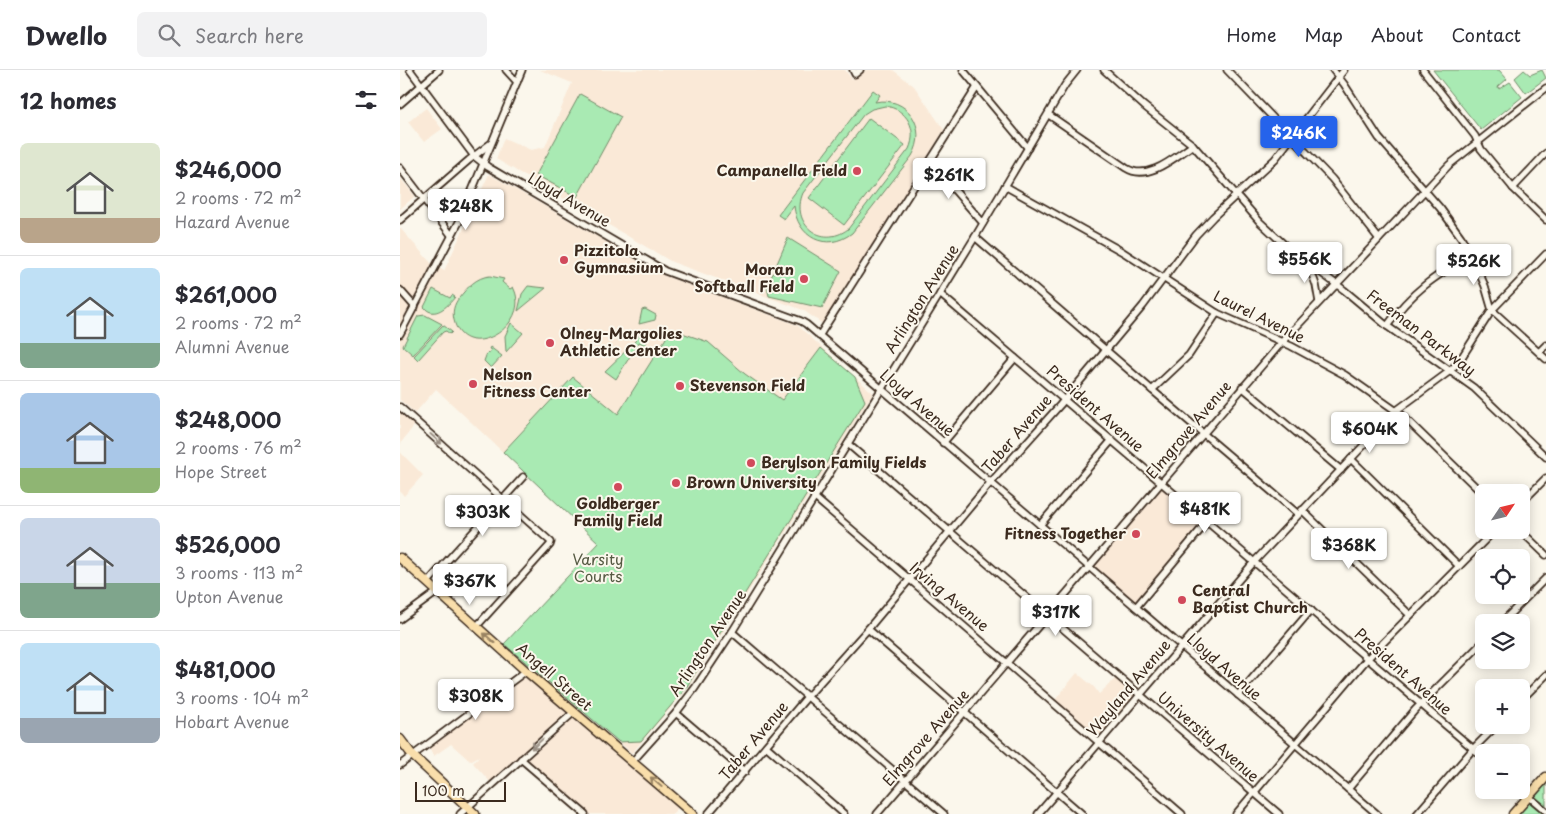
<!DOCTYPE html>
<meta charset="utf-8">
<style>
body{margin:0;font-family:"Playpen Sans",sans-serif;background:#f2f2f3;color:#2b2b33;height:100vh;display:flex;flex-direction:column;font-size:19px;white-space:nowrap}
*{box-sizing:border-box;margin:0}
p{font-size:16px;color:#7c7c81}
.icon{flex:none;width:28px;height:28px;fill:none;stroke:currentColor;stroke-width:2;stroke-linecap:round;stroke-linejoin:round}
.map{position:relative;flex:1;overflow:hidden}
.details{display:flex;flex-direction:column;background:#fff;width:400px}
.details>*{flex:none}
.needle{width:32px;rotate:55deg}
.buttons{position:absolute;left:1075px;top:414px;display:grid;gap:10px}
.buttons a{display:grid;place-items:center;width:55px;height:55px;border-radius:8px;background:#fff;box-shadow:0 2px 12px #0003;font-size:25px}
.scale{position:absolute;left:15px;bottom:12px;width:91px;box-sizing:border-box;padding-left:5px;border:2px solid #3b2a1e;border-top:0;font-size:14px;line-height:18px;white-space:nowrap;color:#3b2a1e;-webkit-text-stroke:4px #fbf7ec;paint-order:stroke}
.price{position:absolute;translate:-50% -42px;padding:0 11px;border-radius:5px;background:#fff;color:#222;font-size:16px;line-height:32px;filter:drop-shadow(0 1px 2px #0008)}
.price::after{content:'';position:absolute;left:50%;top:30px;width:15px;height:11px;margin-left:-8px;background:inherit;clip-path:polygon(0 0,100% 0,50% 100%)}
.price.selected{background:#2563eb;color:#fff}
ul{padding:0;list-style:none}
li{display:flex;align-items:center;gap:15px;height:125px;padding:0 20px}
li+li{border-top:1px solid #e1e1e2}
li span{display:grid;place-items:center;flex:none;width:140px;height:100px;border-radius:8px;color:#555}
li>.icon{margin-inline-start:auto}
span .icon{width:60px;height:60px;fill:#fffc;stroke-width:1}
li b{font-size:21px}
h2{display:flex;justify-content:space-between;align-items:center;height:60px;padding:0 20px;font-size:21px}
header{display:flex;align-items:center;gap:30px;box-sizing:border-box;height:70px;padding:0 25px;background:#fff;border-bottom:1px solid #e1e1e2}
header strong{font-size:24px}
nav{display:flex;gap:28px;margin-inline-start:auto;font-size:18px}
.search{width:350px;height:45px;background:#f2f2f3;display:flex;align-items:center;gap:12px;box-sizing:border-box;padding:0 18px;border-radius:8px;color:#7c7c81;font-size:19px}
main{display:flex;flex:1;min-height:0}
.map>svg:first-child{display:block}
</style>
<header>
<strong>Dwello</strong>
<div class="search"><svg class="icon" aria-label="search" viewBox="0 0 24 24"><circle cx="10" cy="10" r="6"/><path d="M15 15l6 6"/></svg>Search here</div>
<nav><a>Home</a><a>Map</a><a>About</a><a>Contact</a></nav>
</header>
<main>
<section class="details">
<h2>12 homes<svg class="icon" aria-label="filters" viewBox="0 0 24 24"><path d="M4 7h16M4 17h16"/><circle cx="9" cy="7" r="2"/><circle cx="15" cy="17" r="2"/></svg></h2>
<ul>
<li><span style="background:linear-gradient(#dfe7d0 75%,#b9a48a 0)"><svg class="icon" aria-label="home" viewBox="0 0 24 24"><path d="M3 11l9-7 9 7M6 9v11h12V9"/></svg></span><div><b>$246,000</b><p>2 rooms · 72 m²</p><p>Hazard Avenue</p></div></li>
<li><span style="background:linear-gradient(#bfe0f5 75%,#7fa58c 0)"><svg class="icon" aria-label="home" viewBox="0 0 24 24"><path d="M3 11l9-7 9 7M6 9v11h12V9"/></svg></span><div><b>$261,000</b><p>2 rooms · 72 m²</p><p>Alumni Avenue</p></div></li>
<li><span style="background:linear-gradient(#a9c7e8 75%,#8fb573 0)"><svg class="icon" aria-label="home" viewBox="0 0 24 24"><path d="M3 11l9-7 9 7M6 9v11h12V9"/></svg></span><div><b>$248,000</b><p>2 rooms · 76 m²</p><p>Hope Street</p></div></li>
<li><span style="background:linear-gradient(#c9d6e8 65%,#7fa58c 0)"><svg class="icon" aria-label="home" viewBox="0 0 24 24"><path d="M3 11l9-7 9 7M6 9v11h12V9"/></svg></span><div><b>$526,000</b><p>3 rooms · 113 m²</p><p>Upton Avenue</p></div></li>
<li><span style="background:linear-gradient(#bfe0f5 75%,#9aa5b1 0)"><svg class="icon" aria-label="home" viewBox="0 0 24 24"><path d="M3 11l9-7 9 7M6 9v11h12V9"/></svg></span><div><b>$481,000</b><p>3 rooms · 104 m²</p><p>Hobart Avenue</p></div></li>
</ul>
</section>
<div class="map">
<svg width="1146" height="744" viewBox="0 0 1146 744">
<rect width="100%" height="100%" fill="#fbf7ec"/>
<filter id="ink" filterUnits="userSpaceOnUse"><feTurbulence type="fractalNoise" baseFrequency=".02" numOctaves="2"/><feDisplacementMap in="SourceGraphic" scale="10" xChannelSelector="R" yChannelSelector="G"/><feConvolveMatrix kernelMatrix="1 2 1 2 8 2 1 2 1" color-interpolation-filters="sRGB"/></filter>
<g filter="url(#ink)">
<g fill="#fae9d7">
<polygon points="140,0 445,0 452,9 466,0 493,0 514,16 544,60 424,255 403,240 272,192 96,89 104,68 131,80 145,77 172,13"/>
<polygon points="26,38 42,59 24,72 8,52"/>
<polygon points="89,104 265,206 397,255 473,323 288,618 232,683 104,574 199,473 36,319 15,343 0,330 0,158 31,193 44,201"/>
<polygon points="0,108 15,126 0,139"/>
<polygon points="0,337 17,352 0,374"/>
<polygon points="0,382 23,405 4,426 0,421"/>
<polygon points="761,414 805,450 735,538 689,497"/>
<polygon points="124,603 280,736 272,744 181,744 121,691 92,714 73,693 79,686 70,691 51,674 34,686 27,676"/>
<polygon points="677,603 694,617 699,624 716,608 739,626 696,674 651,635"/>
</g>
<g fill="#a9eab3" stroke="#728a68" fill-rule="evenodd">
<polygon points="1033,0 1099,0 1107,9 1098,17 1099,19 1110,12 1122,27 1081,60"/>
<polygon points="1124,0 1130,5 1142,0 1146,8 1126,23 1115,8"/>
<path d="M 473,20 L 480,25 L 475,32 C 507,25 529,58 512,86 L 452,163 C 426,183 397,167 394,136 L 384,149 L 378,145 ZM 485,36 C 507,39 518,59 509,79 L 448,159 C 422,179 390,154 403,123 L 464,44 L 472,39 Z"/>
<polygon points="180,24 221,47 177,127 136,105"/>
<polygon points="469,48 505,75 444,155 409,128"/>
<polygon points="388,168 441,201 422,238 369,226 367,217"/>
<path d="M 90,206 L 104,209 L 102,212 L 110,219 L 113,217 C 134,256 64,295 54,250 C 52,242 54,234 59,228 C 67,218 76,207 90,206 Z"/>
<polygon points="128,216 146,218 118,241 122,224"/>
<path d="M 33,219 L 50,228 L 52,225 L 55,227 C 48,236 34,250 24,237 Z"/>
<polygon points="245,239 256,245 255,250 239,254 242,240"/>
<polygon points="25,245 42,254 13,285 3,276 18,246"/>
<polygon points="111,253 123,263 106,282 105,266"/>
<polygon points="43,255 52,262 50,264 46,261 43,262 18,290 14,286"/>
<polygon points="265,257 308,272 345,304 382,330 421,278 455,307 465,331 286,618 241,671 219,672 104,574 199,473 103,382 173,307 218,344 266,268 262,261"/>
<polygon points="239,265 247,272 245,275 239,272 216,309 205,301 233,274"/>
<polygon points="90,277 102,286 91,298 84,291 87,283 88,284 91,280 89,279"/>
<polygon points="1146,713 1146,744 1118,744"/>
</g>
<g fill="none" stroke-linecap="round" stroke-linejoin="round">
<defs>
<g id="minor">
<polyline points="10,0 74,86 88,97 265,201 401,251 406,254 977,744"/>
<polyline points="106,0 117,12"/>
<polyline points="453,0 455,4 460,0"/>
<polyline points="563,0 628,78"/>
<polyline points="704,0 744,36 793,75 860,152 888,178 944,220 987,256 1074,318 1146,387"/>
<polyline points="827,0 932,109 979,169"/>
<polyline points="933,0 944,14 979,68 1040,138 1061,167 1075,193 1085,216 1092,240 1146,289"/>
<polyline points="1023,0 1075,66 1081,79 1113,118 1146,150"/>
<polyline points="0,34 39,0"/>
<path d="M 649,45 L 726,98 C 748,112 775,87 793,75"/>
<polyline points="530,92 583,153"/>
<polyline points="0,98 52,166"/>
<polyline points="605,116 723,182 817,243 891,276 945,305 1002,345 1084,425"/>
<polyline points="1113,118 1146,83"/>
<polyline points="0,150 69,90 90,74"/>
<polyline points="575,167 752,320 898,444"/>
<polyline points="908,193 916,215 919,232"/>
<polyline points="0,220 15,237"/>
<polyline points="540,224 1084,688"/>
<path d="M 987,256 C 1012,221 1035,206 1071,185"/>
<polyline points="0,264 59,152 122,0"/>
<polyline points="419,266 577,17"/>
<polyline points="1139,282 1146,275"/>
<polyline points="842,317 941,400"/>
<polyline points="752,320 789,285 817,243"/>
<polyline points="0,337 151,472 150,475 76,557"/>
<polyline points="543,373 615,288"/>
<polyline points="448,374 879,744"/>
<polyline points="951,389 1059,496"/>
<polyline points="414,427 782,744"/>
<polyline points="1121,433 1146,408"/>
<polyline points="902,440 1010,545"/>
<polyline points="640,455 712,370"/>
<polyline points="1120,460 1146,485"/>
<polyline points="27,513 123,407"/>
<polyline points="736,537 807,452"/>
<polyline points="0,549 37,522"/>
<polyline points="1102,552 1146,508"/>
<polyline points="468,559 682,744"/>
<polyline points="332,562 544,744"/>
<polyline points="838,625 911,540"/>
<polyline points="1121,630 1146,605"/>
<polyline points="276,643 345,702"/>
<polyline points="366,676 444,744"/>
<polyline points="121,689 185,744"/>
<polyline points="232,692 276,643 295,618 332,562 575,167 665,15 677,0"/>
<polyline points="0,695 126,601"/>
<polyline points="948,719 1015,640 1084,571"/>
<polyline points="1121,720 1146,741"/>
<polyline points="60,744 174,642"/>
<polyline points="308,744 407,627 468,559 591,412 660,335 743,236 796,165 813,147 875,89 944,0"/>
<polyline points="477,744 882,272 1049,95 1146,18"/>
<polyline points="638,744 854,492 997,340 1050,301 1060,290 1092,240 1146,184"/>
<polyline points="836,744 967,589 1095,460"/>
<polyline points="1017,744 1073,679 1097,655"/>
</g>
<g id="major">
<polyline points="0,488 126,601 293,744"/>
<polyline points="0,669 13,686 75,744"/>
<polyline points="1113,744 1146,707"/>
</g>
</defs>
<use href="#minor" stroke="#3b2a1e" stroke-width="9"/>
<use href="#major" stroke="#3b2a1e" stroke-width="11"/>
<use href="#minor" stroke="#fbf7ec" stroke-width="5.5"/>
<use href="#major" stroke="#f9deab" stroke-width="8"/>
</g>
<defs><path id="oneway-shaft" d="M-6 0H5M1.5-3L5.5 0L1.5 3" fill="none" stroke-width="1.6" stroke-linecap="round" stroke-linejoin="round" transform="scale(1.25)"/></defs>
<g stroke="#9b9085">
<use href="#oneway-shaft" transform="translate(36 369) rotate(42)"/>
<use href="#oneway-shaft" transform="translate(137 674) rotate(138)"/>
</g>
<g stroke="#9a8464">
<use href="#oneway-shaft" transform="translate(89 568) rotate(-138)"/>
<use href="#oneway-shaft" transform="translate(256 712) rotate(-139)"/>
</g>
</g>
<g fill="#d1495b" stroke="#fbf7ec" stroke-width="2">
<circle cx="457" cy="101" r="5"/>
<circle cx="164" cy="190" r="5"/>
<circle cx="404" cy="209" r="5"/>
<circle cx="150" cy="273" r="5"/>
<circle cx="73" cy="314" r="5"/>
<circle cx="280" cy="316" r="5"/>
<circle cx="351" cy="393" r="5"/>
<circle cx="276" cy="413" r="5"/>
<circle cx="218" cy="417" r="5"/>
<circle cx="736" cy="464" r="5"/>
<circle cx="782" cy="530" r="5"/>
</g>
<g text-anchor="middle" stroke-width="4" stroke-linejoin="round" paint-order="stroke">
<g font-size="15" font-weight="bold" fill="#3b2a1e" stroke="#fbf7ec" text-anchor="start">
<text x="447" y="106" text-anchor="end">Campanella Field</text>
<text x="174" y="186">Pizzitola<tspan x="174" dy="17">Gymnasium</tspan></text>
<text x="394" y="205" text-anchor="end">Moran<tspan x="394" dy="17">Softball Field</tspan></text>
<text x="160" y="269">Olney-Margolies<tspan x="160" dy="17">Athletic Center</tspan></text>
<text x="83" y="310">Nelson<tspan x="83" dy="17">Fitness Center</tspan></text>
<text x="290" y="321">Stevenson Field</text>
<text x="361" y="398">Berylson Family Fields</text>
<text x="286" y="418">Brown University</text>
<text x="218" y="439" text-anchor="middle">Goldberger<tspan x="218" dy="17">Family Field</tspan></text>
<text x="726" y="469" text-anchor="end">Fitness Together</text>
<text x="792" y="526">Central<tspan x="792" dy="17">Baptist Church</tspan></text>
</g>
<g font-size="15" fill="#3b2a1e" stroke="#fbf7ec">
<text transform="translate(169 130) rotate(30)" y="5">Lloyd Avenue</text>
<text transform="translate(522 229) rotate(-58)" y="5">Arlington Avenue</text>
<text transform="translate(859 247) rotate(26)" y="5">Laurel Avenue</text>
<text transform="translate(1021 263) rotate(37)" y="5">Freeman Parkway</text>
<text transform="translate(517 333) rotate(41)" y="5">Lloyd Avenue</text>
<text transform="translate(695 339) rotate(41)" y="5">President Avenue</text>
<text transform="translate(789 360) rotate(-50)" y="5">Elmgrove Avenue</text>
<text transform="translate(617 364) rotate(-49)" y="5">Taber Avenue</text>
<text transform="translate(549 527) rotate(40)" y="5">Irving Avenue</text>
<text transform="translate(308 573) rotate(-56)" y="5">Arlington Avenue</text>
<text transform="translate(824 597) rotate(41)" y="5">Lloyd Avenue</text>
<text transform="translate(1003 602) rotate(41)" y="5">President Avenue</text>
<text transform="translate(154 607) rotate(41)" y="5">Angell Street</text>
<text transform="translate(729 618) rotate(-50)" y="5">Wayland Avenue</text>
<text transform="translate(808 667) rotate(41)" y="5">University Avenue</text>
<text transform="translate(526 668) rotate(-49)" y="5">Elmgrove Avenue</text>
<text transform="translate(354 671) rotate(-50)" y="5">Taber Avenue</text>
</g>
<g font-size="15" fill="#565a43" stroke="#fbf7ec">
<text x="198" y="495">Varsity<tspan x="198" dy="17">Courts</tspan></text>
</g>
</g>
</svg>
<div class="buttons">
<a><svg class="needle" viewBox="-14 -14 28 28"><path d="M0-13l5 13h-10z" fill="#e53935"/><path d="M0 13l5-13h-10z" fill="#7c7c81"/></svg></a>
<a><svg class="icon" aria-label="locate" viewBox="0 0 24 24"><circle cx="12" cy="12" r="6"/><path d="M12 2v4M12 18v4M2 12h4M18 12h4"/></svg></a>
<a><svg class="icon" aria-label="layers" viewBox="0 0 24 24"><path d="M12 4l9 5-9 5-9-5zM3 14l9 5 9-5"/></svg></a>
<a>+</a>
<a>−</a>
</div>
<div class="scale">100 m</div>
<b class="price selected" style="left:899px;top:88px">$246K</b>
<b class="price" style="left:549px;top:130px">$261K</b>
<b class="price" style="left:66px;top:161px">$248K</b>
<b class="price" style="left:905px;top:214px">$556K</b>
<b class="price" style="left:1074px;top:216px">$526K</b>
<b class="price" style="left:970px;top:384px">$604K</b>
<b class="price" style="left:805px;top:464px">$481K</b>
<b class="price" style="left:83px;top:467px">$303K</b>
<b class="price" style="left:949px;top:500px">$368K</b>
<b class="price" style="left:70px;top:536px">$367K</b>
<b class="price" style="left:656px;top:567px">$317K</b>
<b class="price" style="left:76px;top:651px">$308K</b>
</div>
</main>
